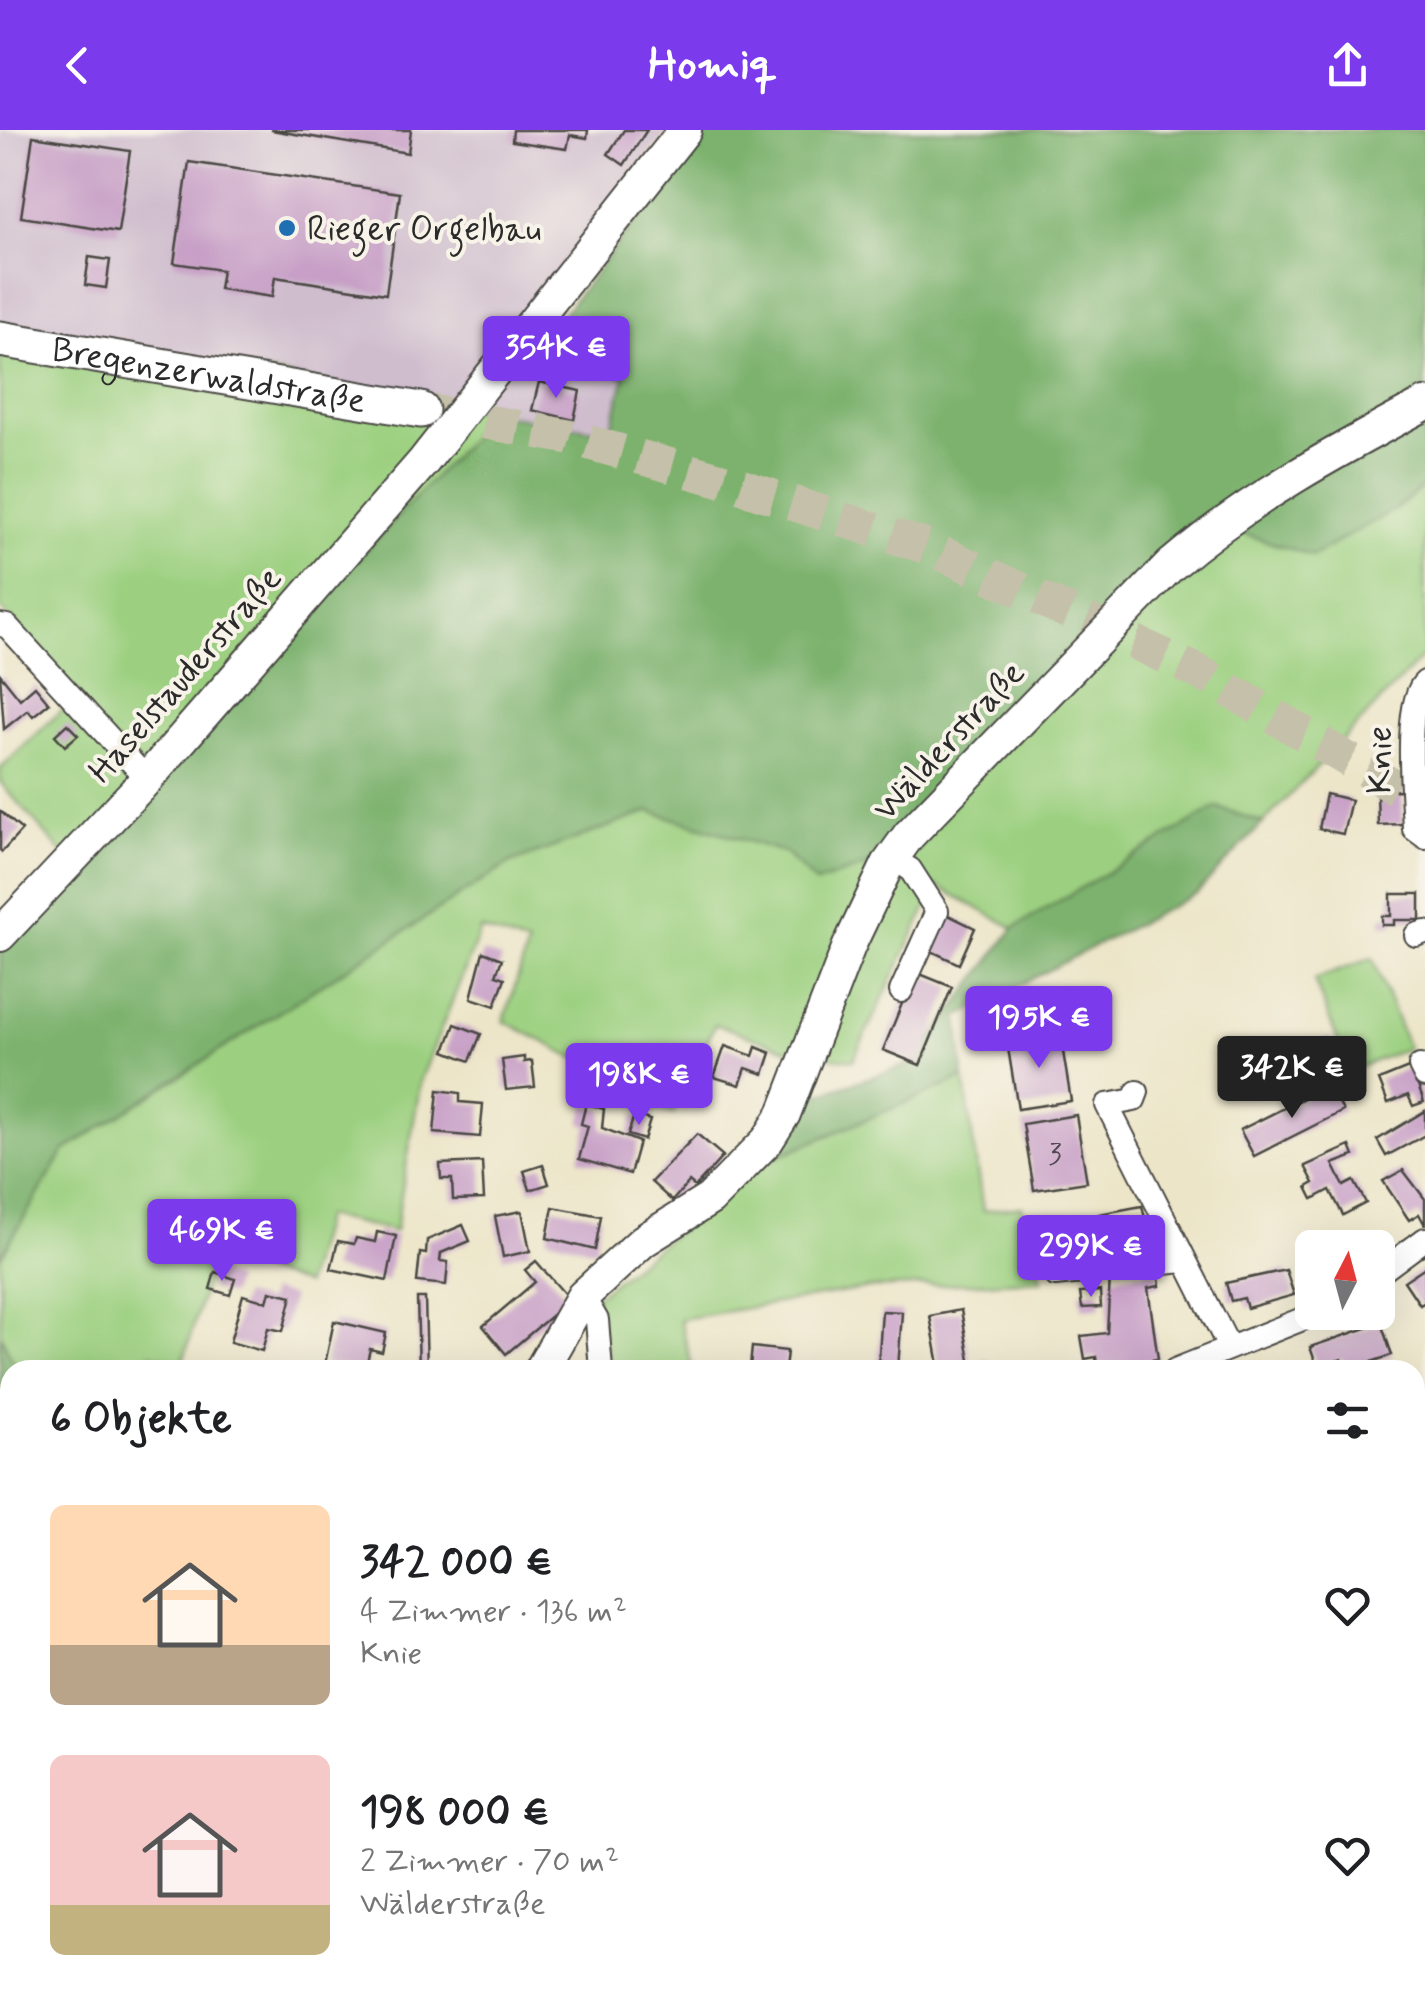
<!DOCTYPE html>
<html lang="de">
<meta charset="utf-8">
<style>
body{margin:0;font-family:Mynerve,sans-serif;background:#f6f6f6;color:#202124;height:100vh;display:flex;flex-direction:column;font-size:38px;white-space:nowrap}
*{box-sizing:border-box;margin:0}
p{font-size:32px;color:#757577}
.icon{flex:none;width:55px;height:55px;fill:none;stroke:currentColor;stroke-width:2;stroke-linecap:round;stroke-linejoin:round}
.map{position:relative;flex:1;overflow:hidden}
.sheet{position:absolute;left:0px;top:1230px;width:1425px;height:642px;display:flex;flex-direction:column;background:#fff;border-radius:30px 30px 0 0;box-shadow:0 10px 40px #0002}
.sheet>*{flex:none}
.needle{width:65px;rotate:6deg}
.buttons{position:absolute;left:1295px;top:1100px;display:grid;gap:20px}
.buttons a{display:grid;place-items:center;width:100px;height:100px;border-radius:15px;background:#fff;box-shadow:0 10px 40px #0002;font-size:50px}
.price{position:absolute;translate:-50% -85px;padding:0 22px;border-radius:10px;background:#7c3aed;color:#fff;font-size:32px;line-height:65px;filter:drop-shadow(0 2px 5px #0008)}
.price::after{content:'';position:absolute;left:50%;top:60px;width:30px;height:22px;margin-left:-15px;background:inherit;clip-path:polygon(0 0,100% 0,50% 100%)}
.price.current{background:#222;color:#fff}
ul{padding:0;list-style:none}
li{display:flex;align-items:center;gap:30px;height:250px;padding:0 50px}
li span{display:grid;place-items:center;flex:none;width:280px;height:200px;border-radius:15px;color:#555}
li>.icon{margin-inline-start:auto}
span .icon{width:120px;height:120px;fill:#fffc;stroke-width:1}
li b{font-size:42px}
h2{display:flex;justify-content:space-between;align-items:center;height:120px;padding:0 50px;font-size:42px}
header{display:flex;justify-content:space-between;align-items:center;height:130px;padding:0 50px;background:#7c3aed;color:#fff;font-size:45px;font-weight:700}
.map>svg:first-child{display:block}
</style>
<header><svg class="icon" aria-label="back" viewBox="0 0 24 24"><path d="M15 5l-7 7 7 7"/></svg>Homiq<svg class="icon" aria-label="share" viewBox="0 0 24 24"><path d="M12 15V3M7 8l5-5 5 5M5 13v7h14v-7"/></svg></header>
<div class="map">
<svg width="1425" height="1872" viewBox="0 0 1425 1872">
<rect width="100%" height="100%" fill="#f7f3e8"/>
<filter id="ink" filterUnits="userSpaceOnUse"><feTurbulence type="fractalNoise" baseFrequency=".01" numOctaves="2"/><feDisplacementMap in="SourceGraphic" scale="20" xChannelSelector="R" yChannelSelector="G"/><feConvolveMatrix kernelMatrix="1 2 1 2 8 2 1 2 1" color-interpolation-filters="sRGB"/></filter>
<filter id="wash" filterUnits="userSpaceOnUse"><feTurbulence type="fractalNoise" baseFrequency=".0048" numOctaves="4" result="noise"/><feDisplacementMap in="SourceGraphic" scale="40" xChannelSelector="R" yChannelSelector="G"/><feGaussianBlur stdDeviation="2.25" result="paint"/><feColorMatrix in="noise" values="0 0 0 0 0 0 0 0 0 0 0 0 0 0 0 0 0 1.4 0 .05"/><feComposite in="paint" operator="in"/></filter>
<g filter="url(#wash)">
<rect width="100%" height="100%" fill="#ece5c8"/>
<polygon fill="#cfbdce" points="0,0 669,0 518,190 541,213 625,247 610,303 0,194"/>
<g fill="#9cd080" stroke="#647e56" stroke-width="2.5">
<polygon points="0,194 494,283 75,737 0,652 0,639 78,565 0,478"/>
<polygon points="1425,355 1425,524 1263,693 1217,677 1014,798 937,756 853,930 796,922 715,894 673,984 585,960 581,931 504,891 528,815 481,799 421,949 395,1101 324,1086 305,1155 214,1124 183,1232 150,1224 143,1240 17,1240 0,1204 0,1128 64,1021 510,733 650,681 784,722 816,752 882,731 1210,393 1397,378"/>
<polygon points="1372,828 1408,918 1350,941 1314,850"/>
<polygon points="964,948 983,1081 1022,1076 1042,1150 870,1158 680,1189 693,1240 611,1240 595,1167 762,1033"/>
</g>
<g fill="#7db26e" stroke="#546e4c" stroke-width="2.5">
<polygon points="707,0 1425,0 1425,355 1397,378 1313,426 1210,393 882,731 816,753 784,722 650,681 510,733 64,1021 0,1128 0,813 494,283 610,303 625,247 540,213"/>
<polygon points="1217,677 1263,693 1197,763 958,887 964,948 762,1033 801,970 914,933 1014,798"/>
<polygon points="0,1204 17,1240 10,1240 10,1420 0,1427"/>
<polygon points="1425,1279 1425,1872 992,1872 998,1862 1415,1862 1415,1286"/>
</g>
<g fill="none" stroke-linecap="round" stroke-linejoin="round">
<g stroke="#5ec7da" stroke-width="5">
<polyline points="1415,1570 1425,1561"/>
<polyline points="1158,1862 1176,1872"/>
<polyline points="1077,1872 1086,1862"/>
</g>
</g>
<g id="blocks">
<g fill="#c8a0c7">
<polygon points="271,0 411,0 408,23"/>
<polygon points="513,0 588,0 587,8 570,5 567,19 512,11"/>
<polygon points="624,0 647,0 624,35 608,24"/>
<polygon points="33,6 130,21 118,102 21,87"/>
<polygon points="189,32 400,63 386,164 275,147 272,167 219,159 222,140 174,133"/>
<polygon points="89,127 110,130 106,158 85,155"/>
<polygon points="539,252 580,261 574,290 532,280"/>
<polygon points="0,544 20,569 35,556 49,573 33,586 28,580 4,599"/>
<polygon points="67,594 78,605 65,616 55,605"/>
<polygon points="1402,660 1403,694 1378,695 1377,661"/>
<polygon points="1326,664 1351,670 1343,704 1319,699"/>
<polygon points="0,681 22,700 2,722 0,720"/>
<polygon points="1391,764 1420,764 1420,790 1394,790 1394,795 1382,795 1382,786 1391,786"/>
<polygon points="946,784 975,798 959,834 929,820"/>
<polygon points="483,822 502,829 496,845 505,848 495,876 471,868"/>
<polygon points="915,842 952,857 920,935 883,920"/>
<polygon points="455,894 481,904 470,931 445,921"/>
<polygon points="1060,903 1071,971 1018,979 1007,912"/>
<polygon points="1329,908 1337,927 1322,933 1314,914"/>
<polygon points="725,916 753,926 756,917 771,923 764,944 746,938 740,955 714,947"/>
<polygon points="524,927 524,932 532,931 535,957 506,960 502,930"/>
<polygon points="1411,937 1424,972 1413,976 1408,965 1388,973 1379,950"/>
<polygon points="1330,955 1343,981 1254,1026 1240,1000"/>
<polygon points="438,960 460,963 460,972 483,974 480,1007 434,1003"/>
<polygon points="586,974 604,979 602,998 639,1012 630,1044 579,1029 588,996 581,994"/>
<polygon points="1425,981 1425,1005 1386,1026 1377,1010"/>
<polygon points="634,985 650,990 644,1010 628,1005"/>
<polygon points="1076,985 1087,1052 1034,1060 1023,994"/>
<polygon points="697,1004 723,1026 695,1057 689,1052 672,1071 651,1052"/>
<polygon points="1350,1016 1354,1026 1333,1034 1344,1056 1354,1051 1366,1073 1343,1085 1330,1060 1313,1069 1307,1057 1314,1053 1305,1036"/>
<polygon points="482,1032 484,1069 453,1070 452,1049 441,1049 440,1034"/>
<polygon points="543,1035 549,1054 530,1060 524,1041"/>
<polygon points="1403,1040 1425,1069 1425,1095 1419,1084 1409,1090 1383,1051"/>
<polygon points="1142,1076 1146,1092 1135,1094 1140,1121 1107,1127 1099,1084"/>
<polygon points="553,1077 601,1086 595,1120 547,1108"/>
<polygon points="522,1081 530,1121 503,1127 495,1086"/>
<polygon points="1081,1086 1085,1121 1055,1125 1050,1090"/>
<polygon points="463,1095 470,1111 441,1123 440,1131 448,1132 446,1155 417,1152 420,1123 426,1124 427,1110"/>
<polygon points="377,1102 396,1106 387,1151 331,1139 338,1111 354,1114 356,1108 375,1112"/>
<polygon points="536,1131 570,1170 506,1224 483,1196 535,1152 525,1140"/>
<polygon points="1425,1137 1425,1172 1420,1175 1404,1151"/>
<polygon points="1158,1140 1160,1156 1148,1158 1158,1229 1115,1235 1097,1235 1096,1227 1085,1229 1081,1206 1107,1203 1110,1147"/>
<polygon points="1286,1140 1294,1165 1247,1178 1244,1168 1231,1171 1226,1153"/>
<polygon points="215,1142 235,1149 230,1165 210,1159"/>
<polygon points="270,1161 292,1166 283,1201 268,1198 262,1221 230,1212 243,1165 267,1172"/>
<polygon points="1100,1161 1101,1177 1082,1178 1080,1163"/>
<polygon points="417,1168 425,1168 427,1240 419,1240"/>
<polygon points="961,1180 970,1230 967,1234 988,1230 990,1240 952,1240 951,1233 939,1235 930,1186"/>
<polygon points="882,1181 902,1182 898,1239 878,1238"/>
<polygon points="334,1191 386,1203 382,1222 370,1219 365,1240 325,1234"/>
<polygon points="1381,1193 1392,1225 1348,1240 1342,1229 1317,1237 1310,1217"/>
<polygon points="752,1217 787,1221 785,1240 727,1240 727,1235 750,1237"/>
<polygon points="0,1703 10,1708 10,1725 0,1741"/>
<polygon points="0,1794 10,1798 4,1828 0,1827"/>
<polygon points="222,1862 268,1862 260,1872 238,1872 239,1868"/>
<polygon points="462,1862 556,1862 556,1872 450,1872 449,1864"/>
<polygon points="590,1862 653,1862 654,1868 591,1872"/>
</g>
</g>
</g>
<g filter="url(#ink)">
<use href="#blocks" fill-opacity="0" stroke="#484743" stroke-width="2.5"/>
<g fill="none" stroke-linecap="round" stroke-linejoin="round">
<polyline stroke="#c5c0a9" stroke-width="35" stroke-dasharray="35 18" stroke-linecap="butt" points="432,282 569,307 725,351 930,418 1197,541 1425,675"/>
<defs>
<g id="street">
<polyline points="0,495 7,496 147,649"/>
<path d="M 1425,552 C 1403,570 1413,669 1414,699 L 1425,707"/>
<polyline points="892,729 910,739 937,781 901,861"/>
<polyline points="1416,805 1425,802"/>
<polyline points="1420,936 1425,946"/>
<polyline points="1137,962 1134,970 1107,975 1228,1215"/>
<polyline points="1378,1144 1425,1109"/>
<polyline points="1055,1145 1183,1131"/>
<polyline points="583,1166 597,1190 601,1240"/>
<polyline points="1175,1240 1320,1182"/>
<polyline points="0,1439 10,1430"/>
</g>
<g id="secondary">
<polyline points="0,805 147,649 424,331 685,0"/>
<path d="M 541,1240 L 583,1166 L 643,1111 L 710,1069 L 767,1011 L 784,984 L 849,816 L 888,734 L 909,705 L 1170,436 C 1248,369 1335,322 1425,274"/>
<polyline points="992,1872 997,1862"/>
</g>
<g id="primary">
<path id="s1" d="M 0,209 L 421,280"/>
</g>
</defs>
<use href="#street" stroke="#484743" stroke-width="26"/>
<use href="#secondary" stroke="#484743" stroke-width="36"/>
<use href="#primary" stroke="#484743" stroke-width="39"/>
<use href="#street" stroke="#fff" stroke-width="22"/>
<use href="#secondary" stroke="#fff" stroke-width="32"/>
<use href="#primary" stroke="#fff" stroke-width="35"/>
</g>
</g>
<circle fill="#1f6fb2" stroke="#f7f3e8" stroke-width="4" cx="287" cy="98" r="10"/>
<g text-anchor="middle" stroke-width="8" stroke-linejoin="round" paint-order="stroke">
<g font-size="30" fill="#524852">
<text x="1055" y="1033">3</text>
</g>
<g font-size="35" fill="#2b2b2b" stroke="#f7f3e8" text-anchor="start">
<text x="307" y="110">Rieger Orgelbau</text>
</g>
<g font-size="35" fill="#2b2b2b" stroke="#f7f3e8">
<text dy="12" stroke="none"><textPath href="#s1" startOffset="212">Bregenzerwaldstraße</textPath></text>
<text transform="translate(184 544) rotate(-49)" y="12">Haselstauderstraße</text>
<text transform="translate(948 610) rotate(-47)" y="12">Wälderstraße</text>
<text transform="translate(1379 630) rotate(-90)" y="12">Knie</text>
</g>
</g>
</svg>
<div class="buttons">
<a><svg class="needle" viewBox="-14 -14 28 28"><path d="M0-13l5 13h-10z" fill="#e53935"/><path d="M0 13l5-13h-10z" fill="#757577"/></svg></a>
</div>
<b class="price" style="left:556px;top:271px">354K €</b>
<b class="price" style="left:1039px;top:941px">195K €</b>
<b class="price current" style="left:1292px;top:991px">342K €</b>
<b class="price" style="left:639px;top:998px">198K €</b>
<b class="price" style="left:222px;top:1154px">469K €</b>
<b class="price" style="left:1091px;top:1170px">299K €</b>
<section class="sheet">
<h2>6 Objekte<svg class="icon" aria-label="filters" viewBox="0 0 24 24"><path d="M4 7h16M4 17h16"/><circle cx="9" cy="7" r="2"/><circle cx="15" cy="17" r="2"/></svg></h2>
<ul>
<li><span style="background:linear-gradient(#ffd9b3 70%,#b9a48a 0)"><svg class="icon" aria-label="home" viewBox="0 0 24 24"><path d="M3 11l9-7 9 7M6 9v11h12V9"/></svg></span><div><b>342 000 €</b><p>4 Zimmer · 136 m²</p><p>Knie</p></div><svg class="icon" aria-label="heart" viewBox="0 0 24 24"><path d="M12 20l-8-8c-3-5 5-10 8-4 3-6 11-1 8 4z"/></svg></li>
<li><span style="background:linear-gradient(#f6c9c9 75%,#c2b280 0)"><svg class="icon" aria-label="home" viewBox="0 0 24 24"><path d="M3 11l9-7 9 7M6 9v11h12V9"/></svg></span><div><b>198 000 €</b><p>2 Zimmer · 70 m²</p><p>Wälderstraße</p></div><svg class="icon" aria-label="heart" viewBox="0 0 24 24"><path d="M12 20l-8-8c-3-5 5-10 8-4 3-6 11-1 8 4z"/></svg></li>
</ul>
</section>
</div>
